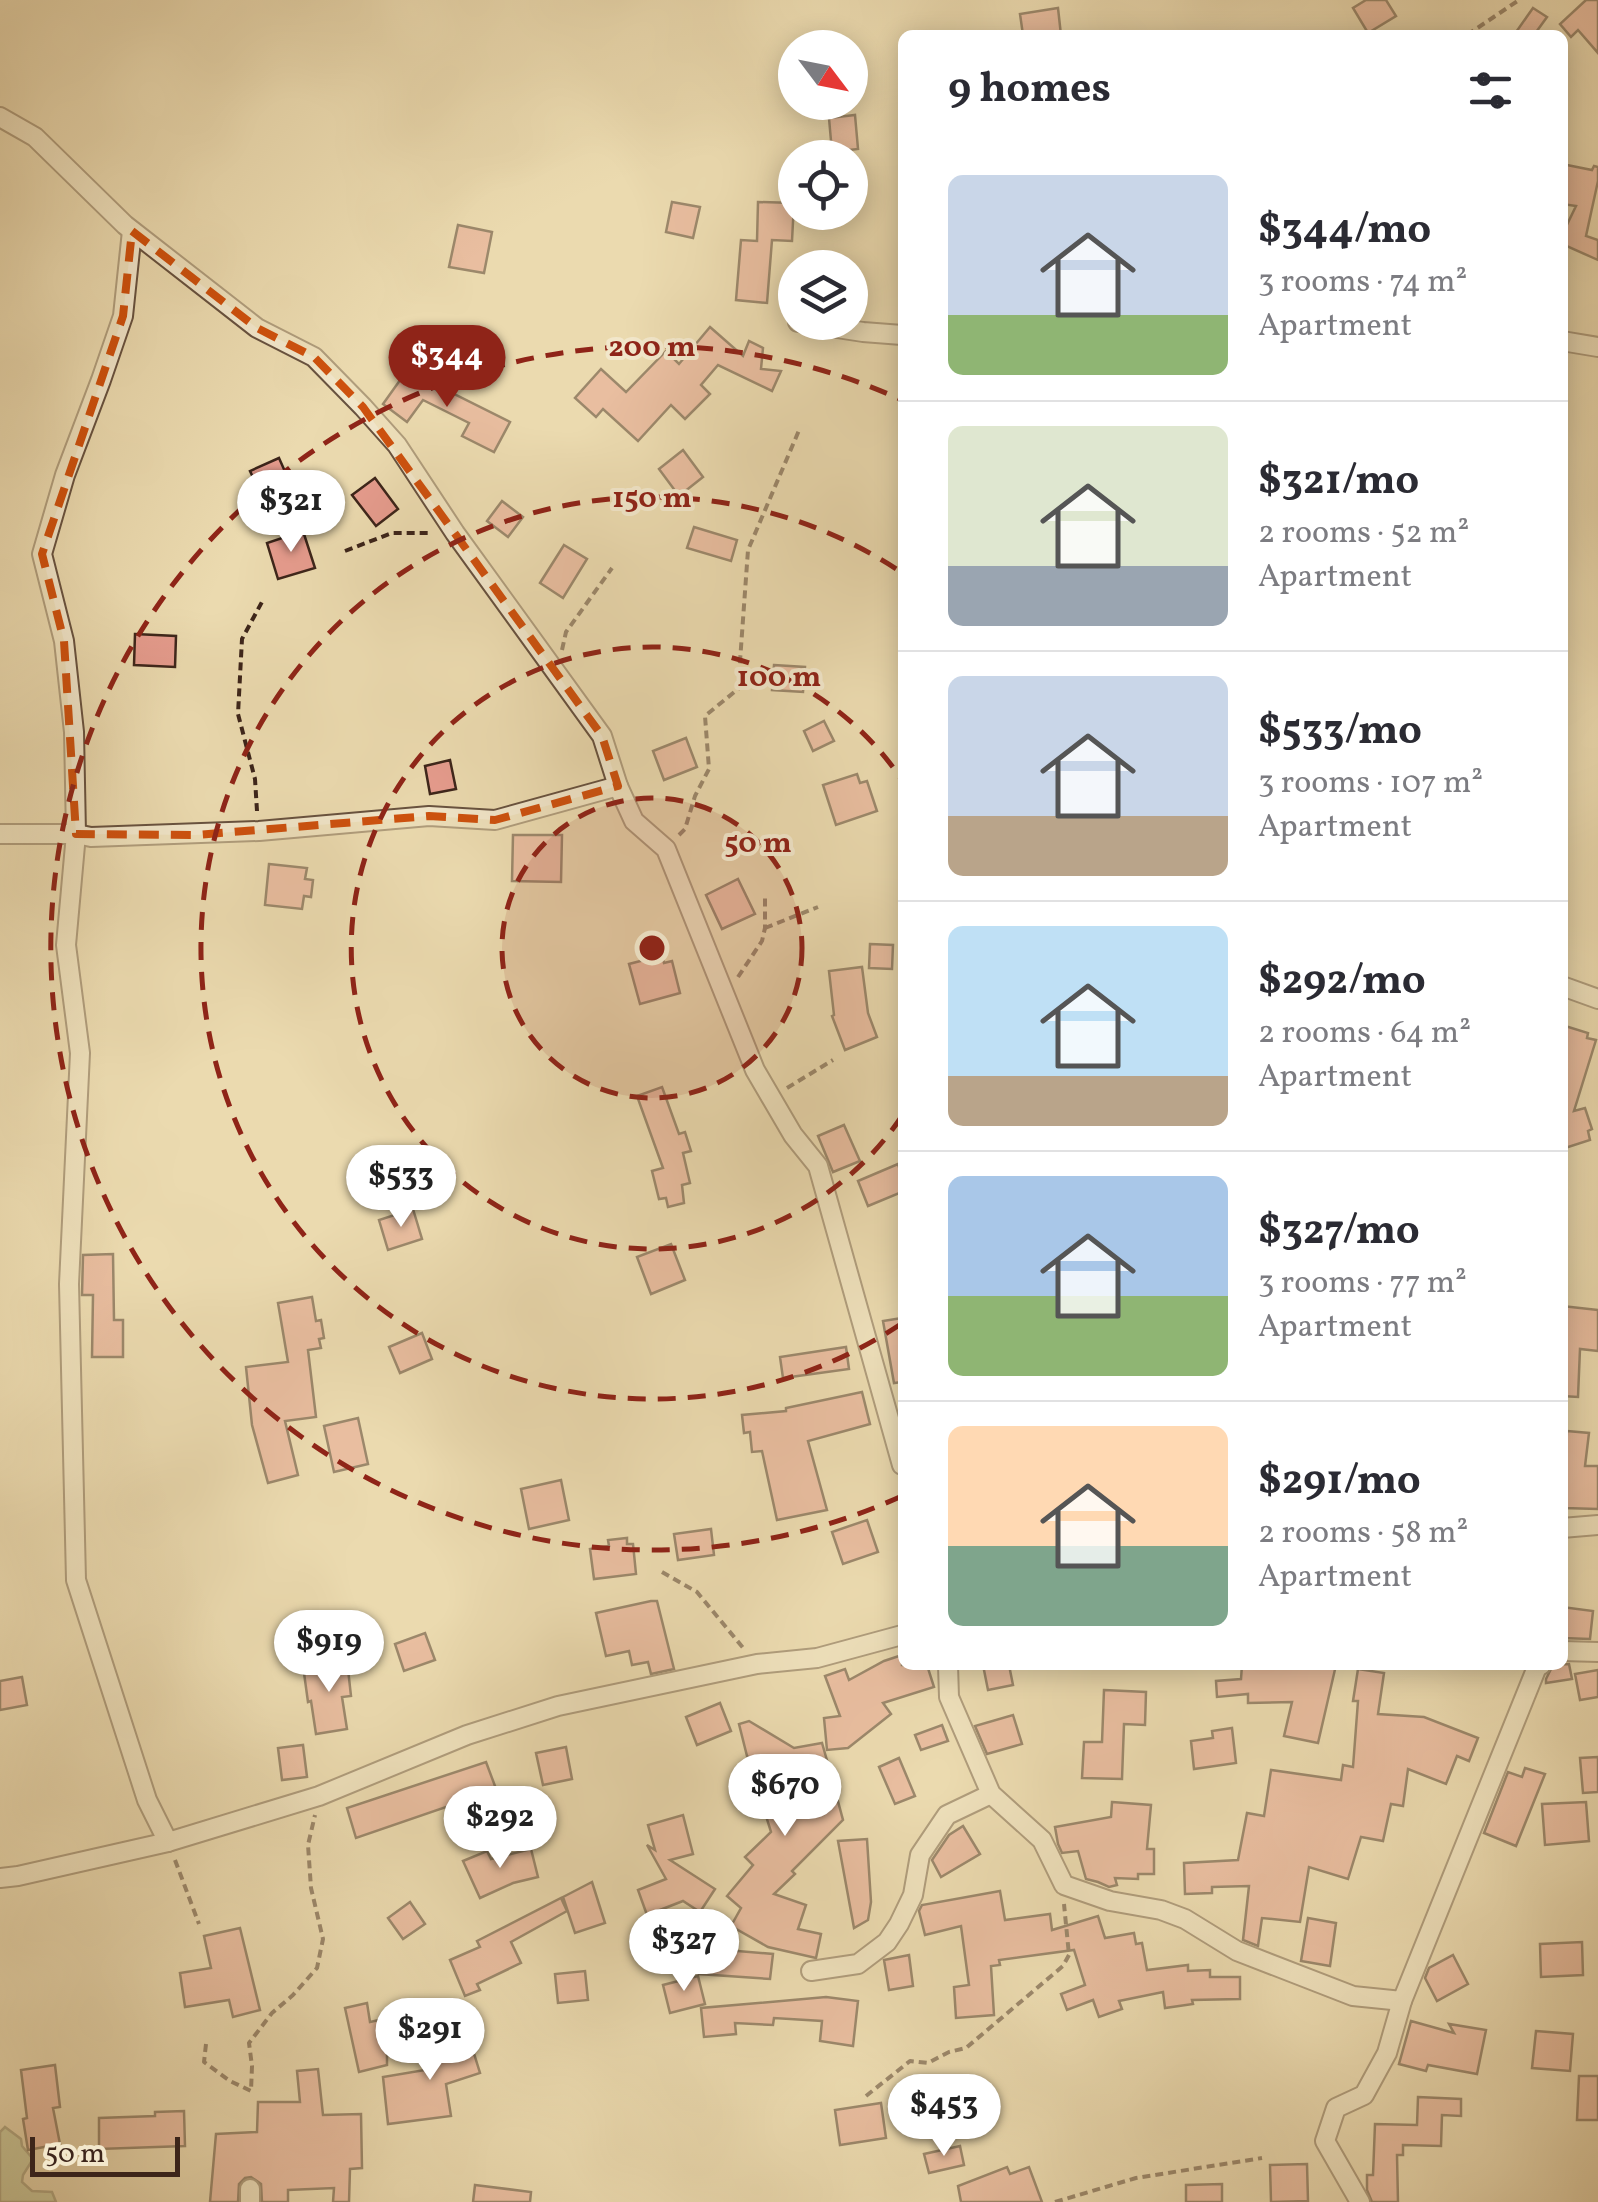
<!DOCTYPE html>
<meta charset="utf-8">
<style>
body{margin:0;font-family:Vollkorn,serif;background:#f2f2f3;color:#2b2b33;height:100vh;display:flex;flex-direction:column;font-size:38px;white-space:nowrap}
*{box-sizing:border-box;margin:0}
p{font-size:32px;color:#7c7c81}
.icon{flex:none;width:55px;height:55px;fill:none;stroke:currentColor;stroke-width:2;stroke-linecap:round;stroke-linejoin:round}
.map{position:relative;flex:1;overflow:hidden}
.sheet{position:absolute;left:898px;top:30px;width:670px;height:1640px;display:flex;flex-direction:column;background:#fff;border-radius:15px;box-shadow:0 5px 25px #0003}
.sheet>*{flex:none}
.needle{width:65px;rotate:122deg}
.controls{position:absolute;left:778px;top:30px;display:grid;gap:20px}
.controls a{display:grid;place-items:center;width:90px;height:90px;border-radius:50%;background:#fff;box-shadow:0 5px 25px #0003;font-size:50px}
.scale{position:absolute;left:30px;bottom:25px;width:150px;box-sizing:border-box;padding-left:10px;border:5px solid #3d251a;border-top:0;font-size:28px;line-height:35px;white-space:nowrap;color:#3d251a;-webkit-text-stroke:8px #f2e7cb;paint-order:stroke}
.price{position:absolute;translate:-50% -85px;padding:0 22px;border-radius:35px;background:#fff;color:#222;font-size:32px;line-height:65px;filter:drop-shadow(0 2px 5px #0008)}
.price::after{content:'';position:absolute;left:50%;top:60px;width:30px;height:22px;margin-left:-15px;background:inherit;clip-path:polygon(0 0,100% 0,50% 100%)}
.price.selected{background:#8f2418;color:#fff}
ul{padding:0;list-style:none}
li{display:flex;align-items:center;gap:30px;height:250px;padding:0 50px}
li+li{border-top:2px solid #e1e1e2}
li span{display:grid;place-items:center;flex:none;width:280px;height:200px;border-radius:15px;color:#555}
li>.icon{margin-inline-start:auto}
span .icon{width:120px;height:120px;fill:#fffc;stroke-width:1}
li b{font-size:42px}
h2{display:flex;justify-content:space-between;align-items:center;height:120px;padding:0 50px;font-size:42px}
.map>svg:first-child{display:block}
</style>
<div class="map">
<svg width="1598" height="2202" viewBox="0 0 1598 2202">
<rect width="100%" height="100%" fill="#ebdaaf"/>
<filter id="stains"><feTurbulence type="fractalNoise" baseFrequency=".002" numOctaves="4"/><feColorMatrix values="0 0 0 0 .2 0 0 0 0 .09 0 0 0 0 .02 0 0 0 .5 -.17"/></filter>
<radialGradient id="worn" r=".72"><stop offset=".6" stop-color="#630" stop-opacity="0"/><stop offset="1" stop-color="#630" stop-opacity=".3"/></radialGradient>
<polygon fill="#b1c18f" stroke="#777354" stroke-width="2.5" points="5,2127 21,2139 22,2146 33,2159 23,2175 22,2182 32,2191 52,2192 56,2202 0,2202 0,2132"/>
<g fill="#e69c8e" stroke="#3d251a" stroke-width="2.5">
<polygon points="1366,0 1386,0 1396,16 1368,33 1353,8"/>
<polygon points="1586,0 1598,0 1598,53 1578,30 1571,37 1560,24"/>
<polygon points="1058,8 1061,35 1023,35 1020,14"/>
<polygon points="1533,8 1547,17 1534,35 1514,35"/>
<polygon points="855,115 858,149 832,152 829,118"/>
<polygon points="1567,165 1592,170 1594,166 1598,167 1598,181 1586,236 1598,240 1598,260 1562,244 1562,235 1576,206 1562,204 1562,187"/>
<polygon points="672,202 700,207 693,238 666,232"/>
<polygon points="758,202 794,203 792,241 772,240 767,303 736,300 741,240 757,241"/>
<polygon points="458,225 492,232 484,273 449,267"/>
<polygon points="710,327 743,356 749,341 763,348 761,369 781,371 772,391 718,365 701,385 710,394 685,419 671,405 638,441 603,409 596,417 575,398 601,369 626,392 666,351 679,364"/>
<polygon points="408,369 449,399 452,393 510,422 494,452 462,436 469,423 423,400 407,422 383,404"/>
<polygon points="683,450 703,477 679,496 659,469"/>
<polygon points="279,458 290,483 262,496 250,471"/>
<polygon points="375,478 398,509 376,526 352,495"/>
<polygon points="502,501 523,517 508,537 487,521"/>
<polygon points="694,527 737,540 731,561 687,548"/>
<polygon points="303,531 315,568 278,579 267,543"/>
<polygon points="564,545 587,559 563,598 540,583"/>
<polygon points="135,634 176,636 175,667 134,665"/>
<polygon points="774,665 805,667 803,692 772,690"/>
<polygon points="824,721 834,741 813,751 804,731"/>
<polygon points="686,738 697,767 664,780 653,751"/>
<polygon points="450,760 456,789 430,794 425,766"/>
<polygon points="857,774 860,783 867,781 877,811 836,825 823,785"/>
<polygon points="513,835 562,835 561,882 512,881"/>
<polygon points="269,864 307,868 305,879 313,880 311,897 304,896 302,909 265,905"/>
<polygon points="738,879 755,914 722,929 706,895"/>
<polygon points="870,944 893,945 892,969 869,968"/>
<polygon points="652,958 653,961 663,959 664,963 672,961 680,993 640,1004 629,964"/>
<polygon points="862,967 868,1013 877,1037 845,1050 832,1016 834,1015 829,971"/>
<polygon points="1562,1025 1588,1033 1587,1038 1596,1040 1574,1111 1585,1108 1592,1129 1588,1131 1590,1140 1562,1149"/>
<polygon points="662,1087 679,1134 685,1132 691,1151 683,1153 690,1183 682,1185 684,1203 668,1207 666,1198 659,1199 652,1171 663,1168 637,1096"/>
<polygon points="844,1125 860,1161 833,1172 818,1136"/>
<polygon points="898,1164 902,1176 902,1192 868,1206 858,1181"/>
<polygon points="413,1209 422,1239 388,1250 379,1220"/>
<polygon points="671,1244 685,1280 651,1294 637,1257"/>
<polygon points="113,1254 114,1320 123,1320 123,1357 92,1357 93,1295 82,1295 83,1255"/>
<polygon points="312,1297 316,1321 321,1320 324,1338 319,1339 321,1348 308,1350 316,1417 285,1421 298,1475 268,1483 252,1425 246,1367 288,1362 278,1303"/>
<polygon points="1562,1306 1598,1310 1598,1351 1580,1349 1578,1397 1562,1396"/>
<polygon points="902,1318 902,1382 894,1383 883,1321"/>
<polygon points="422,1333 432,1359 400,1373 389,1347"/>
<polygon points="846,1347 849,1369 783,1378 780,1357"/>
<polygon points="862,1392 870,1424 808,1441 827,1510 777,1520 762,1451 752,1452 750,1432 744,1433 742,1415 786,1411 786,1408"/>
<polygon points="358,1418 368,1464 334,1472 324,1426"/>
<polygon points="1567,1431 1589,1433 1585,1466 1598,1466 1598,1509 1564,1508"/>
<polygon points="561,1480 569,1520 529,1529 521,1489"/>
<polygon points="867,1520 878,1552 843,1564 832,1532"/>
<polygon points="711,1529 714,1555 678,1560 674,1534"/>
<polygon points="627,1538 627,1544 633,1544 636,1574 594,1579 590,1549 609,1546 608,1540"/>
<polygon points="651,1601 657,1601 674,1669 651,1674 648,1662 632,1665 629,1651 606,1656 596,1613"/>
<polygon points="1562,1607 1593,1611 1590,1639 1562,1638"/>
<polygon points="425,1633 435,1660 404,1671 395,1644"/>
<polygon points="902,1655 902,1665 927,1665 934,1687 883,1703 891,1714 848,1748 827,1750 824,1718 840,1716 825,1676 845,1669 849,1680 884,1661"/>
<polygon points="347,1660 351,1696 342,1697 347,1729 316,1734 311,1701 308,1702 304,1673 316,1671 315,1665"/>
<polygon points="1569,1664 1572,1679 1546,1683 1546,1679 1553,1665"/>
<polygon points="983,1665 1009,1665 1013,1685 988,1690"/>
<polygon points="1242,1665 1336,1665 1318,1743 1284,1736 1292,1702 1248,1703 1248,1694 1217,1697 1216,1681 1241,1679"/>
<polygon points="1358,1669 1384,1673 1378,1714 1424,1717 1478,1738 1469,1761 1457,1756 1446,1784 1408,1769 1403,1806 1391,1804 1383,1841 1361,1837 1348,1879 1309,1867 1300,1922 1262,1918 1258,1946 1243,1940 1249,1886 1212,1887 1212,1893 1185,1894 1184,1863 1238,1860 1247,1813 1264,1816 1271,1770 1341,1780 1343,1765 1353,1767 1358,1701 1353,1701"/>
<polygon points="1598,1670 1598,1697 1580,1700 1575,1674"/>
<polygon points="22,1677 27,1705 0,1710 0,1681"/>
<polygon points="1104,1690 1146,1692 1145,1725 1124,1724 1122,1779 1082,1778 1084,1742 1102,1742"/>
<polygon points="720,1703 731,1731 697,1745 686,1717"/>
<polygon points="1013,1715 1022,1744 987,1754 975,1726"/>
<polygon points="749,1721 794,1748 822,1743 828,1764 818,1772 829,1768 843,1820 792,1871 795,1874 774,1894 806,1905 798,1929 821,1934 816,1958 768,1947 731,1926 741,1908 727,1896 753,1865 745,1857 771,1832 756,1784 782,1776 747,1756 739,1724"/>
<polygon points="942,1725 948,1741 921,1750 915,1735"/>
<polygon points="1232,1728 1236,1763 1194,1769 1191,1741 1213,1738 1212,1731"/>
<polygon points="303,1745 307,1777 282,1780 278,1748"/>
<polygon points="566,1747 572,1779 543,1785 536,1753"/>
<polygon points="1598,1757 1598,1792 1583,1793 1580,1758"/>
<polygon points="899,1758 915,1796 895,1804 879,1767"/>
<polygon points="486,1762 498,1794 474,1803 472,1798 356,1838 347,1808"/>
<polygon points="1525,1768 1545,1774 1516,1846 1484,1833 1508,1772 1522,1777"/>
<polygon points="1112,1802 1151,1805 1147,1849 1154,1849 1154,1874 1138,1874 1138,1879 1115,1878 1117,1885 1109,1887 1098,1882 1086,1879 1078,1851 1062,1853 1058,1844 1055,1827 1111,1817"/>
<polygon points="1586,1802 1589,1841 1545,1845 1542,1804"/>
<polygon points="683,1815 693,1854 670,1860 715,1889 700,1912 683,1901 647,1915 638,1890 666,1879 647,1845 655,1850 648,1825"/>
<polygon points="963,1826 980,1854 941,1877 932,1860 949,1835"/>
<polygon points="867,1839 871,1902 868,1920 854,1928 838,1841"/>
<polygon points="531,1849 538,1877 513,1883 480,1898 463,1861 487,1851 491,1859"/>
<polygon points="592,1882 605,1923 575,1933 563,1897"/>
<polygon points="1000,1891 1005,1920 1050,1914 1052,1930 1098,1916 1105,1938 1134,1933 1136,1944 1142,1943 1147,1970 1188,1965 1188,1971 1210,1970 1210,1977 1240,1977 1240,1999 1192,2000 1193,2004 1165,2008 1163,1992 1119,2001 1122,2009 1099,2017 1093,2000 1067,2010 1061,1994 1085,1985 1074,1950 999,1960 1000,1965 991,1966 994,2015 956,2018 954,1987 969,1985 961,1926 925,1935 919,1911 922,1905"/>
<polygon points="561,1898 567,1911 511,1942 521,1963 477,1984 480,1990 465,1996 450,1960 480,1947 477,1941"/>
<polygon points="410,1902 425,1924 403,1939 388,1918"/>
<polygon points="1308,1918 1336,1923 1330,1966 1301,1961"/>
<polygon points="240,1928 260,2010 233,2017 229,2000 185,2007 180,1973 211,1968 204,1936"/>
<polygon points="1582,1942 1583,1975 1541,1977 1540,1944"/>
<polygon points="702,1948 773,1954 770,1979 699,1974"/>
<polygon points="909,1955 913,1986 889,1990 884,1960"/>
<polygon points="1453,1955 1468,1984 1437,2001 1425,1978 1429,1968"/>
<polygon points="585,1971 588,2000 558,2003 555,1974"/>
<polygon points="698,1976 705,2004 670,2013 663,1985"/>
<polygon points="826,1997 858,2001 853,2046 820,2041 822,2021 774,2018 773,2025 735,2023 736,2034 704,2037 701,2008"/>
<polygon points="367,2003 370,2022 397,2016 403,2039 387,2042 387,2065 359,2072 345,2008"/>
<polygon points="1411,2021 1454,2033 1449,2024 1486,2030 1477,2074 1428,2065 1426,2071 1399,2064"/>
<polygon points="467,2031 480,2073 446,2084 451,2116 388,2124 383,2077 431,2069 430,2059 444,2057 438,2041"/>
<polygon points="1536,2031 1573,2034 1570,2071 1532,2068"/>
<polygon points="55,2065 60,2107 53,2108 60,2144 28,2150 23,2119 27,2118 21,2070"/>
<polygon points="318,2069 323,2115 361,2114 362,2168 350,2169 349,2202 333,2202 334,2188 288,2190 288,2202 262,2202 261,2184 251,2177 245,2178 239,2184 238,2202 210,2202 216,2134 257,2132 258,2102 300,2102 297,2071"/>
<polygon points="1579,2076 1598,2076 1598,2120 1577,2120"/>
<polygon points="1418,2097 1461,2099 1461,2116 1442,2115 1441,2146 1403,2145 1403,2155 1397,2155 1398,2202 1372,2202 1367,2190 1367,2175 1373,2175 1375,2124 1417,2125"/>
<polygon points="881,2103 886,2138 840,2145 835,2110"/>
<polygon points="184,2111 185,2146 99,2149 99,2118 155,2116 155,2112"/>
<polygon points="960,2146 964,2165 929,2173 924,2154"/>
<polygon points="1307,2164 1308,2201 1271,2202 1270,2165"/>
<polygon points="1007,2167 1010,2174 1029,2167 1042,2202 961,2202 958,2186"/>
<polygon points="1222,2184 1222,2202 1186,2202 1186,2185"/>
<polygon points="475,2185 531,2192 530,2202 473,2202"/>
</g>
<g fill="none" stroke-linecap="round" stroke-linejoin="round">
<defs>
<g id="minor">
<polyline points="0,117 35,137 125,225 257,328 314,357 363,407 397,445 455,533 602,736 618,786 634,821 666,849 755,1070 793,1135 818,1166 902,1465"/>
<polyline points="132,231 123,316 101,380 65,475 42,554 64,641 74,732 76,834 66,945 80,1053 69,1284 76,1580 147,1800 168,1842"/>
<polyline points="798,322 863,332 902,335"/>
<polyline points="1562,341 1598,347"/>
<polyline points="0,834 76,834 91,837 259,831 429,816 495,820 618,786"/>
<polyline points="1562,986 1598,999"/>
<polyline points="1562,1528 1598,1525"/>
<polyline points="1562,1651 1598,1652"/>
<polyline points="948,1665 949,1697 991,1794 1042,1840 1064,1885 1110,1901 1161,1910 1185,1919 1237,1951 1353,1996 1402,2001"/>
<polyline points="0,1878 18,1876 168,1842 319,1796 467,1735 558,1706 757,1664 817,1658 902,1635"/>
<polyline points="811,1971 858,1964 887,1942 899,1924 913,1895 920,1855 947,1815 991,1794"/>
<polyline points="250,2189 250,2202"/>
<polyline points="1360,2202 1325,2141 1336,2108 1364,2095 1387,2053 1402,2001 1537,1667 1541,1665"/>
</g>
</defs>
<use href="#minor" stroke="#68523f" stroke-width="22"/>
<g stroke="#3d251a" stroke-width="4" stroke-dasharray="8 5" stroke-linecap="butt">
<polyline points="1467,35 1519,0"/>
<polyline points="345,551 392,533 431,533"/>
<polyline points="562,650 566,632 612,568"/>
<polyline points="257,811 255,779 238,714 242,639 263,600"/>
<polyline points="679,835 685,829 695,796 709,769 705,716 738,689 748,550 800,428"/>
<polyline points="765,928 818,907"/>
<polyline points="738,977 762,941 765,928 765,896"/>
<polyline points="787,1088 833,1060"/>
<polyline points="662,1572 697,1592 744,1649"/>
<polyline points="175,1860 199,1924"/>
<polyline points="206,2044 204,2062 230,2081 251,2091 252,2066 249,2043 272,2013 293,1995 317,1968 323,1939 311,1888 308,1845 315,1815"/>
<polyline points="866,2096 910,2061 928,2063 949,2052 966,2048 1063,1966 1069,1955 1064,1904"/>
<polyline points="1055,2202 1136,2178 1262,2158"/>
</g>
<use href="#minor" stroke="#f2e7cb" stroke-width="18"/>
</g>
<path d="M0 0H1598V2202H0ZM 132,231 L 257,328 L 314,357 L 363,407 L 602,736 L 618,786 L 495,820 L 429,816 L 196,835 L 76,834 L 64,641 L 42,554 L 123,316 Z" fill="#ebdaaf" fill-opacity=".55" fill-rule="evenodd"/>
<path fill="none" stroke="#ce510e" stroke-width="8" stroke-dasharray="20 12" stroke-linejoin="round" d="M 132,231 L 257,328 L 314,357 L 363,407 L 602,736 L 618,786 L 495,820 L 429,816 L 196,835 L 76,834 L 64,641 L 42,554 L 123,316 Z"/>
<circle cx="652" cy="948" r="150" fill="#8f2418" fill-opacity=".12"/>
<g fill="none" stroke="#8f2418" stroke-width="5" stroke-dasharray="18 12">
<circle cx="652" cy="948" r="150"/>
<path d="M902 1116A301 301 0 1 1 902 780"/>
<path d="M901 1324A451 451 0 1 1 901 572"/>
<path d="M902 1496A602 602 0 1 1 902 400"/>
</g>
<circle cx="652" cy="948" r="15" fill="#8f2418" stroke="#f2e7cb" stroke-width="5"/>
<g font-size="30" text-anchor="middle" font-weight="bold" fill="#8f2418" stroke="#f2e7cb" stroke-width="8" stroke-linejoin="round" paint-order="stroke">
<text x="652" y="356">200 m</text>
<text x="652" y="507">150 m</text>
<text x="779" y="686">100 m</text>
<text x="758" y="852">50 m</text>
</g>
<rect width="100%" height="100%" filter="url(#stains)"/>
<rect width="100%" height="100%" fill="url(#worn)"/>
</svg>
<div class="controls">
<a><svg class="needle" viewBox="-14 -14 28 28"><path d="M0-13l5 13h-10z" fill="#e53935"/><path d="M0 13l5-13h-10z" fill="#7c7c81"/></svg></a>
<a><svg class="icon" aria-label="locate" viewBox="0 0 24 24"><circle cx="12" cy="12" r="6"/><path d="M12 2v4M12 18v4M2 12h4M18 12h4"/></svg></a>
<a><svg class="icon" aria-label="layers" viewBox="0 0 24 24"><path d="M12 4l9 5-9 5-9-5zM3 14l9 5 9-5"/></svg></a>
</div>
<div class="scale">50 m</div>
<b class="price selected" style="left:447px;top:410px">$344</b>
<b class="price" style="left:291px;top:555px">$321</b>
<b class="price" style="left:401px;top:1230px">$533</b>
<b class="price" style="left:329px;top:1695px">$919</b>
<b class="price" style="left:785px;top:1839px">$670</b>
<b class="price" style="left:500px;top:1871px">$292</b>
<b class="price" style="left:684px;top:1994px">$327</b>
<b class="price" style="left:430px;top:2083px">$291</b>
<b class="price" style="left:944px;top:2159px">$453</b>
<section class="sheet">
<h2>9 homes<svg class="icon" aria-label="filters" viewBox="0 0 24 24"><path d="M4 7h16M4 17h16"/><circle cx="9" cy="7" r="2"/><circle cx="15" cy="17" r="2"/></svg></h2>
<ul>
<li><span style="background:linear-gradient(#c9d6e8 70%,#8fb573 0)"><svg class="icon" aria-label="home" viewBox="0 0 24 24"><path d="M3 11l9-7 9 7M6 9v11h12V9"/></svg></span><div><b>$344/mo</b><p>3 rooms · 74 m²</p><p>Apartment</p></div></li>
<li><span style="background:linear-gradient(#dfe7d0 70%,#9aa5b1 0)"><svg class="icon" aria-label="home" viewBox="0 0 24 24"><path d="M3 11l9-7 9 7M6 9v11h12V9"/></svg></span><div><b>$321/mo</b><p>2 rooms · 52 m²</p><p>Apartment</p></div></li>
<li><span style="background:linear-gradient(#c9d6e8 70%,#b9a48a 0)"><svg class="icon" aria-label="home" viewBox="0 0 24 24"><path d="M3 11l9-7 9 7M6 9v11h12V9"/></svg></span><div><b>$533/mo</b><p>3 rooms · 107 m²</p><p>Apartment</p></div></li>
<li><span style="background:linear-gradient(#bfe0f5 75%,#b9a48a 0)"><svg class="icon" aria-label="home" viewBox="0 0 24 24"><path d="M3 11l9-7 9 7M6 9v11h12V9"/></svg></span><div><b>$292/mo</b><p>2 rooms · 64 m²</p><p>Apartment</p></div></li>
<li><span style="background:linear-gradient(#a9c7e8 60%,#8fb573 0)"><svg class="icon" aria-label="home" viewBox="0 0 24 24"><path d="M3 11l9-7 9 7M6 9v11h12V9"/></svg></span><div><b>$327/mo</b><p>3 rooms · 77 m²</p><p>Apartment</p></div></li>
<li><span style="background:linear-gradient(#ffd9b3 60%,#7fa58c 0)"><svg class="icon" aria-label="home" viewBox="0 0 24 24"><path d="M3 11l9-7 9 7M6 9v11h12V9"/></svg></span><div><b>$291/mo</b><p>2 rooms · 58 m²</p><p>Apartment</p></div></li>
</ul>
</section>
</div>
